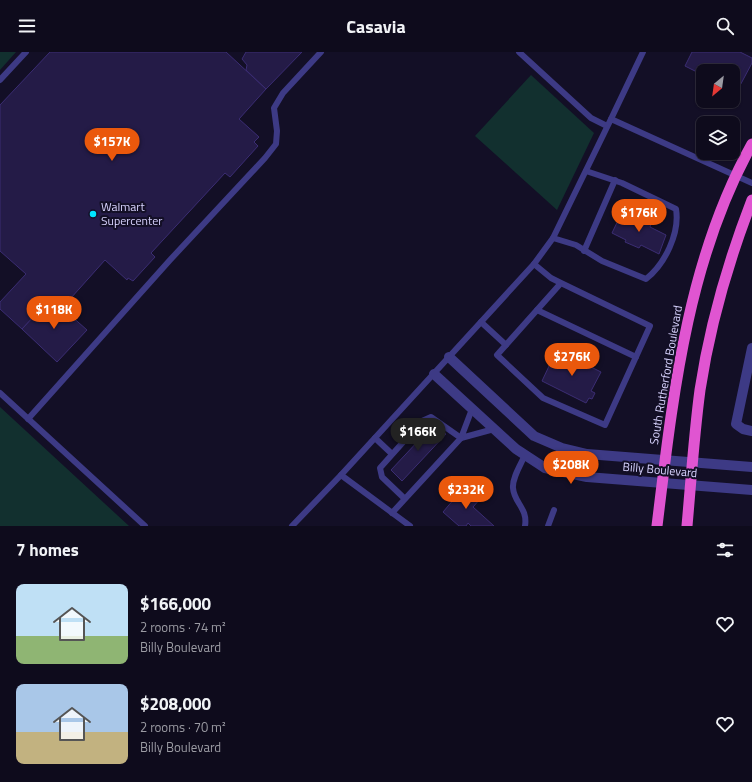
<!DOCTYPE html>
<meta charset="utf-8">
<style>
body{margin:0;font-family:"Titillium Web",sans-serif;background:#171425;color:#f1f3f6;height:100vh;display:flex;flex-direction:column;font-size:15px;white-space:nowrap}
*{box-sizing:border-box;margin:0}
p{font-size:13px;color:#9b9ba3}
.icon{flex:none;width:22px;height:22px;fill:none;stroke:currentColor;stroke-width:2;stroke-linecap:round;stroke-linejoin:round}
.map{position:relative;height:474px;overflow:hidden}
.drawer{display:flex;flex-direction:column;background:#0e0b1c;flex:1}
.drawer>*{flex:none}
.needle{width:26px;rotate:209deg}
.buttons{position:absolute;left:696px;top:12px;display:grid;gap:8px}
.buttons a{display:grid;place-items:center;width:44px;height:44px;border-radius:8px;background:#0e0b1c;box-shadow:0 1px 3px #0004,0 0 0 1px #2e2b3b;font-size:20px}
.price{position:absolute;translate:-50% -34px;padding:0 9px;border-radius:14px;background:#ea580c;color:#fff;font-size:13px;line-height:26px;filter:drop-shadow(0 1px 2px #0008)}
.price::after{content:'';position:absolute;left:50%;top:24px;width:12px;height:9px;margin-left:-6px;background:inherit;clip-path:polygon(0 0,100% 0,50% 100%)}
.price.current{background:#222;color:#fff}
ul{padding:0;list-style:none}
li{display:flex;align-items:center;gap:12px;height:100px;padding:0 16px}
li span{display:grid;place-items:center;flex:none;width:112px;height:80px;border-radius:8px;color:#555}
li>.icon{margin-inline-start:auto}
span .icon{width:48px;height:48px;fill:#fffc;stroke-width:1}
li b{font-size:17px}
h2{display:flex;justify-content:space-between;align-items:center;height:48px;padding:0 16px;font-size:17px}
header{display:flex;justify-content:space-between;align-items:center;height:52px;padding:0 16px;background:#0e0b1c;font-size:18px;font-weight:700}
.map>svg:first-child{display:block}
</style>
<header><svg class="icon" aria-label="menu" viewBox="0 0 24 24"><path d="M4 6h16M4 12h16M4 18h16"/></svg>Casavia<svg class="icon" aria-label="search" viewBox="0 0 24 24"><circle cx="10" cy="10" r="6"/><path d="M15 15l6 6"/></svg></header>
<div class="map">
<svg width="752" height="474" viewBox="0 0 752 474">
<rect width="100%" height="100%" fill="#130f26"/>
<g fill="#12302f">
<polygon points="0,0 16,0 0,18"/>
<polygon points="531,23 594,81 557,158 475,84"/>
<polygon points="0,355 129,474 0,474"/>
</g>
<g fill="#241b47" stroke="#3b2d73">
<polygon points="50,0 226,0 266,37 239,67 259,85 254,90 258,94 230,125 225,121 151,201 155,205 133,229 128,226 127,228 105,208 62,256 51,246 22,277 0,257 0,250 26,222 0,199 0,53"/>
<polygon points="246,0 302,0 266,37 246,18 247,13 242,7"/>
<polygon points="692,0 740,0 752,6 752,11 736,41 733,39 733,19 703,19 703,23 685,14"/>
<polygon points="623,158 651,172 650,175 666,183 659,202 641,193 639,196 625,190 626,188 612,181"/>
<polygon points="51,246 87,278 57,310 22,277"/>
<polygon points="558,302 567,307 568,304 575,307 576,304 585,309 583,311 601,320 591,339 595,341 592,347 589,346 586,351 542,329 550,312 553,313"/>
<polygon points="434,372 446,382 402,429 391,418"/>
<polygon points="466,433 481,446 473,455 494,474 471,474 468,471 466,474 459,474 443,460"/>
</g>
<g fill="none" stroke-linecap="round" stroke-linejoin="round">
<g stroke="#3d3a85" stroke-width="6">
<polyline points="519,0 591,66 607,74"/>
<polyline points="0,28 26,0"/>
<polyline points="611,67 643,0"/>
<path d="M 553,186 L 576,193 L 602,209 L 646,227 C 665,212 680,181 676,157 L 622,131 L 586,119"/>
<polyline points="584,199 615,128"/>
<polyline points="534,212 551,226 561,231 650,274 605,373 543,346 497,303 561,231"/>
<polyline points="537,258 636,305"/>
<polyline points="481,270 506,293"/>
<polyline points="0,341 145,474"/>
<polyline points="472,357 461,386 494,377"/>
<polyline points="28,367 170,208 265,106 276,92 277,79 274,56 283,41 321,0"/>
<polyline points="375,386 392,402"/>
<polyline points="392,461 461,386 431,365 422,369 380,416 382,425 405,447"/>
<polyline points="292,474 341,423"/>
<polyline points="410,474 341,423 534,212 553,186 611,67 752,131"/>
<path d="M 525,474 C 528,456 514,451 513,436 C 512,426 521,412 525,403"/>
<polyline points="548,474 554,458"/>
</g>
<g stroke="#3d3a85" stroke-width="10">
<polyline points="752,296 736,372 743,377 752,379"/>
<polyline points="449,305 534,384 562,396 587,402 752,415"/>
<polyline points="434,322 516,397 545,416 587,425 752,438"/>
</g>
<g stroke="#e055d1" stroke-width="11">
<path d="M 657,474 C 673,343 687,209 752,92"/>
<path d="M 687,474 C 691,429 694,383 700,338 C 710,272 728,210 752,148"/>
</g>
</g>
<circle fill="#00e5ff" stroke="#130f26" stroke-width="1.5" cx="93" cy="162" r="4"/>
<g text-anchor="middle" stroke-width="4" stroke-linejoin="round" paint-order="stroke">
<g font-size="12" fill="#d9d4ff" stroke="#130f26" text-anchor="start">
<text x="101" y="159">Walmart<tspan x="101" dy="14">Supercenter</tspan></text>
</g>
<g font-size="12" fill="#d9d4ff" stroke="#130f26">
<text transform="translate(666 323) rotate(-80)" y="4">South Rutherford Boulevard</text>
<text transform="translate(660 418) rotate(5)" y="4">Billy Boulevard</text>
</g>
</g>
</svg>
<div class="buttons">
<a><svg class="needle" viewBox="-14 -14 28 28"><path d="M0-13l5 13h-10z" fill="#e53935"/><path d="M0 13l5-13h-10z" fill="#9b9ba3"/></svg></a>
<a><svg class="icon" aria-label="layers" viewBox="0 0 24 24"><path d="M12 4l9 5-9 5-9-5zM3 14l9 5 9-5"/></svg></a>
</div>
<b class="price" style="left:112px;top:110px">$157K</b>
<b class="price" style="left:639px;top:181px">$176K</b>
<b class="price" style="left:54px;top:278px">$118K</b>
<b class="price" style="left:572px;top:325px">$276K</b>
<b class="price current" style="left:418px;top:400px">$166K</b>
<b class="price" style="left:571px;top:433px">$208K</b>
<b class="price" style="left:466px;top:458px">$232K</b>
</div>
<section class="drawer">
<h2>7 homes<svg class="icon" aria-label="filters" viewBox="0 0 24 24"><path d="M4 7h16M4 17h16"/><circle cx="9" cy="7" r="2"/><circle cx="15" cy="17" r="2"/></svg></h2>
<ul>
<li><span style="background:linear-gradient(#bfe0f5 65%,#8fb573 0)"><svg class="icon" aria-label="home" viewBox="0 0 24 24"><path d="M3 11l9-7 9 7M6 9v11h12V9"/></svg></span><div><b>$166,000</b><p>2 rooms · 74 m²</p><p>Billy Boulevard</p></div><svg class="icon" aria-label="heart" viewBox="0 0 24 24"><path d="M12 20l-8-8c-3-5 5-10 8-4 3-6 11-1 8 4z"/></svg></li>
<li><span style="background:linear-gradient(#a9c7e8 60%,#c2b280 0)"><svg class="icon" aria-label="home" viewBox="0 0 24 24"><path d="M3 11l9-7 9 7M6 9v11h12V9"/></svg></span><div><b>$208,000</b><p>2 rooms · 70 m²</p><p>Billy Boulevard</p></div><svg class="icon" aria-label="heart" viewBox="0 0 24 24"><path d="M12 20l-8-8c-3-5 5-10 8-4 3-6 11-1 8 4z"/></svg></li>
</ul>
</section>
